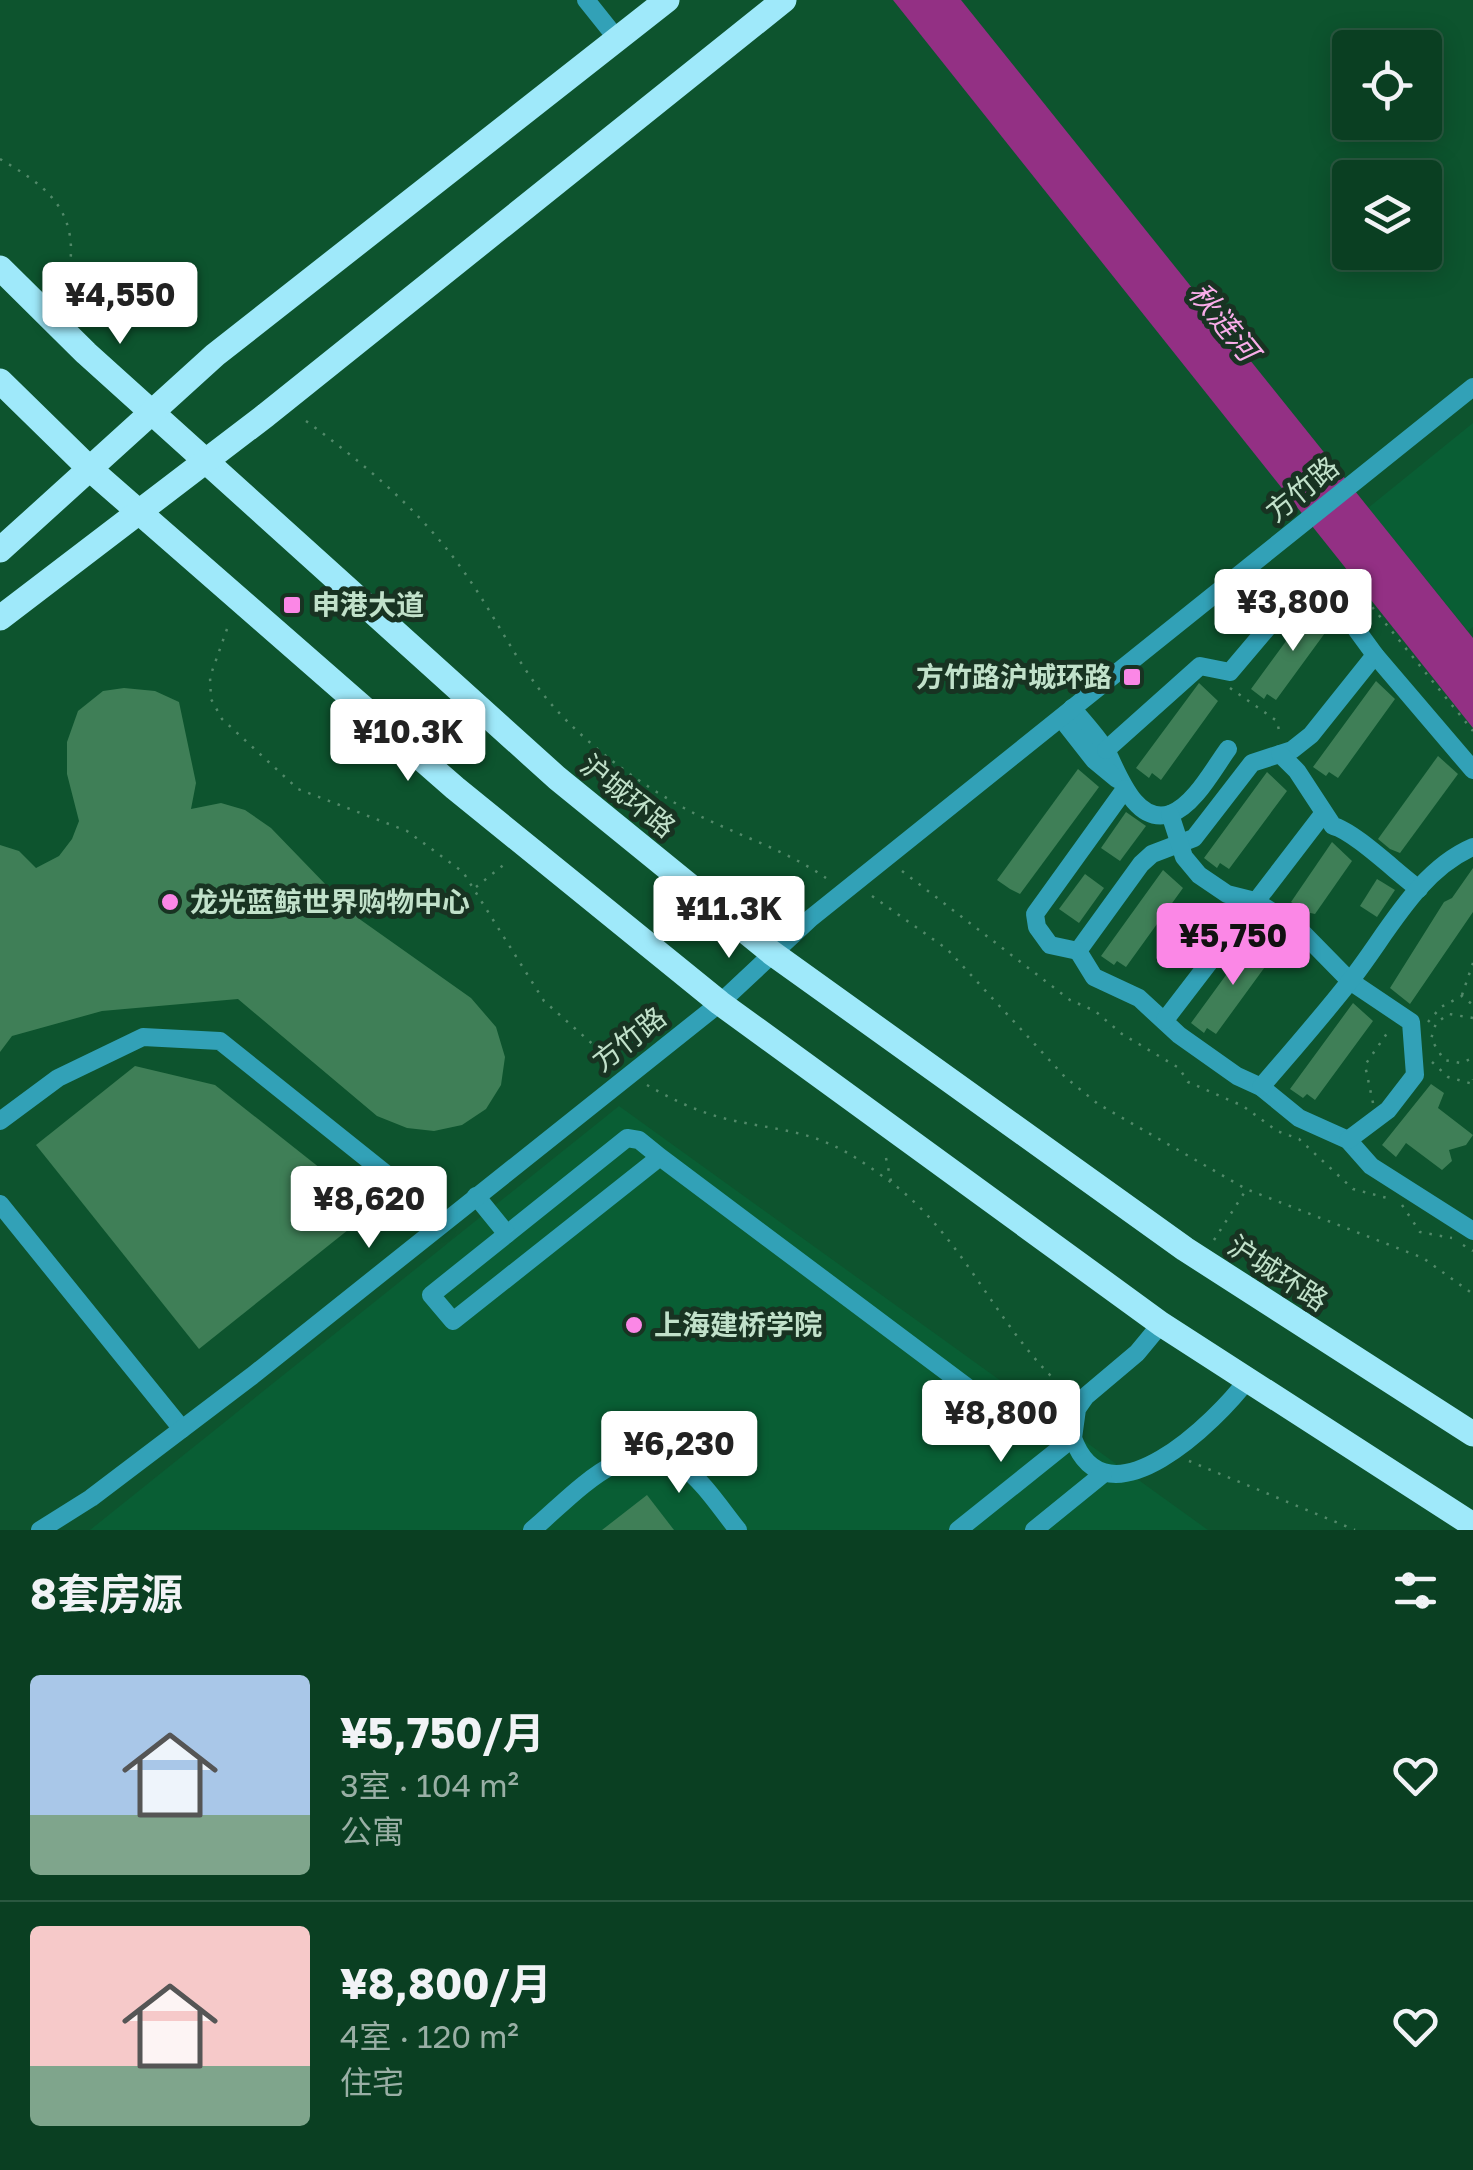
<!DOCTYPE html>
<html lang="zh">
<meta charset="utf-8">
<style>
body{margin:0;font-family:"Golos Text","Noto Sans SC",sans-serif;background:#13462a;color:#f1f3f6;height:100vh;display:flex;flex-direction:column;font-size:38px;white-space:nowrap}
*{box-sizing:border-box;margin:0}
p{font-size:32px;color:#99afa5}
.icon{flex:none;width:55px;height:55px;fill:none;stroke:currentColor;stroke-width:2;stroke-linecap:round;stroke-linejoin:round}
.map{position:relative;height:1530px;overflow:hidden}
.panel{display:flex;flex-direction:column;background:#0a3f22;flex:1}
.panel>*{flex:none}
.fabs{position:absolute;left:1332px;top:30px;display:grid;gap:20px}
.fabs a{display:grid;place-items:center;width:110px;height:110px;border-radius:10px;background:#0a3f22;box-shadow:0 5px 25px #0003,0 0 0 2px #2a5840;font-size:50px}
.price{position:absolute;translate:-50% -85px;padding:0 22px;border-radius:10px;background:#fff;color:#222;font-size:32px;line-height:65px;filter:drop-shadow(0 2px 5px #0008)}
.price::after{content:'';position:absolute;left:50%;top:60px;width:30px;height:22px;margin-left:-15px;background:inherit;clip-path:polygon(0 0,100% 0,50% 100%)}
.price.current{background:#fb87e6;color:#111}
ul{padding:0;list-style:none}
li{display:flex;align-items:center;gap:30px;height:250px;padding:0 30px}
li+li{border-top:2px solid #2a5840}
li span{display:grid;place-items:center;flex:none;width:280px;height:200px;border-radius:10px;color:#555}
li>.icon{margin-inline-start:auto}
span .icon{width:120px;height:120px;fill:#fffc;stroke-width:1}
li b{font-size:42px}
h2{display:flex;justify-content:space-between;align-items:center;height:120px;padding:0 30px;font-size:42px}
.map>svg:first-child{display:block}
</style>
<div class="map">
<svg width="1473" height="1530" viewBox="0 0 1473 1530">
<rect width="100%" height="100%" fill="#0d542e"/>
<g fill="#095e34">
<polygon points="1473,423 1473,627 1468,631 1368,508"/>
<polygon points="619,1106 1208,1530 90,1530"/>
</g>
<polygon fill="#933084" points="893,0 961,0 1473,638 1473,728"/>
<g fill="#3f7f57">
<polygon points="1314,603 1333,622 1276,700 1267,694 1264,699 1251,689"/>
<polygon points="1376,681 1395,699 1338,778 1329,772 1326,776 1313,767"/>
<polygon points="1199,683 1218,701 1161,780 1152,773 1149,778 1136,768"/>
<polygon points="124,688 155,691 179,702 196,783 191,809 221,803 245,810 271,828 358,918 471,998 496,1027 505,1057 501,1085 486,1109 462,1125 434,1131 407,1128 377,1116 238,999 102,1011 12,1036 0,1052 0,845 19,851 36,868 59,856 72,839 79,821 67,774 67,742 78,711 103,691"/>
<polygon points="1438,756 1458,774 1400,853 1390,849 1378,839"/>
<polygon points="1078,769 1099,787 1020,894 1010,889 997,880"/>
<polygon points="1267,772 1287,791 1229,869 1220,863 1217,868 1204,858"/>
<polygon points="1126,812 1146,826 1120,861 1101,848"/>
<polygon points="1332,842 1352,861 1315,914 1306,912 1291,902"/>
<polygon points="1473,868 1473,912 1410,1004 1390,988 1444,902 1452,898"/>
<polygon points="1163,870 1183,888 1126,967 1117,961 1114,965 1101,956"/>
<polygon points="1085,874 1104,888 1079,923 1059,909"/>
<polygon points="1377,879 1395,890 1377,917 1360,906"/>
<polygon points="1253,938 1273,956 1216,1034 1207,1028 1204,1033 1191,1023"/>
<polygon points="1353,1003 1373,1021 1315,1100 1307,1094 1303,1098 1290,1089"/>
<polygon points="135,1066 215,1085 373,1210 199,1349 36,1145"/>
<polygon points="1431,1084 1444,1093 1438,1108 1473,1135 1466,1145 1449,1150 1452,1161 1442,1170 1406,1143 1396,1157 1382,1145"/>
<polygon points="647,1495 674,1530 602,1530"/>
</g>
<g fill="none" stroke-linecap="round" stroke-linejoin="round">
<g stroke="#518969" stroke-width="2.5" stroke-dasharray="2.5 8" stroke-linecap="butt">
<path d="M 0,159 C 39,182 72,203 71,253 C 70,267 71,278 62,290"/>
<path d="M 306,421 C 370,468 429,518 473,585 C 505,633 526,681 568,722 C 601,755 642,785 684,808 C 730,833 783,848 826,878"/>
<polyline points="1347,590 1364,597 1473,731"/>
<polyline points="227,629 210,677 211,699 222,719 298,789 407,831 463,872 544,1001 615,1064"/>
<polyline points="1230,688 1277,721 1280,735"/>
<polyline points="605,789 621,769"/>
<polyline points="902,871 1070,1000 1095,1011 1122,1034 1179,1068 1188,1082 1243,1106 1277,1131 1299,1139 1353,1189 1391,1199"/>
<polyline points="476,887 506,863"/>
<polyline points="872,896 947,949 1065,1077 1098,1104 1246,1189 1423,1258 1473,1294"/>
<polyline points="1462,995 1473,963"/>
<polyline points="1473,1018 1449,1014 1436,1023 1431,1039 1444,1060 1461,1063 1473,1058"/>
<polyline points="1428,1022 1441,1007 1462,996 1473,1005"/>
<polyline points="1432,1062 1448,1077 1473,1084 1473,1079"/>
<path d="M 647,1085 C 673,1100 700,1113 731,1120 C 765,1128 802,1130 834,1146 C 854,1155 874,1170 892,1183 C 967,1240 998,1332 1068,1392"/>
<polyline points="1373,1103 1365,1065 1390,1029"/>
<polyline points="886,1158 891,1181"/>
<polyline points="1402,1205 1420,1232 1452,1238"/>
<polyline points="1214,1240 1246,1190"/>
<polyline points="1463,1245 1473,1251"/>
<polyline points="1189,1461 1355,1530"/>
</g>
<g stroke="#32a1b7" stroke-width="18">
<polyline points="586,0 618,40"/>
<polyline points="1375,655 1311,735 1292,750 1252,763 1194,838 1152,854 1141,864 1078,951 1094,977 1139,998 1179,1035 1237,1076 1261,1087 1299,1118 1348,1140 1371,1166 1473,1231"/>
<path d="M 1072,708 C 1084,722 1098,737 1107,752 C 1118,773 1135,825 1170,814 C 1194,806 1214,768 1228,749"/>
<polyline points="1061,718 1094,760 1117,779"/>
<polyline points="1106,750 1200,666 1230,672 1296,594 1316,582 1324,585 1375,655 1473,770"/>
<path d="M 1280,754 L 1297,771 L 1333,826 C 1354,831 1397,873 1419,889"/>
<polyline points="1170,814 1184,857 1199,875 1227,894 1255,901 1298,928 1350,981 1411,1022 1415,1075 1388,1110 1348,1140"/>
<polyline points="1078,951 1050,945 1037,927 1035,914 1125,789"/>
<polyline points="1165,1020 1323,814"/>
<path d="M 1261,1087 C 1291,1052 1321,1018 1350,981 C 1386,936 1417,871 1473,847"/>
<polyline points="0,1121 58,1078 143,1037 220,1041 445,1221"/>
<polyline points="660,1157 639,1140 627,1138 431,1295 453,1321 660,1157 983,1399"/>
<polyline points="476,1196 507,1234"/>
<polyline points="0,1204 182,1429"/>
<path d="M 1161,1324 L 1137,1353 L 1086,1396 L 1077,1409 L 1073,1438 C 1106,1530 1217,1421 1248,1379"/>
<polyline points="40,1530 91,1498 252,1376 720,1003 811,918 1473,387"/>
<path d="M 532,1530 C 570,1499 629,1427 682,1466 C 704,1482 721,1509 738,1530"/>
<polyline points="958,1530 1073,1438"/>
<polyline points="1034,1530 1103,1474"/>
</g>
<g stroke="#9fe9fa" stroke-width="25">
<polyline points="0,268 86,353 557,778 772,953 1185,1249 1473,1434"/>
<polyline points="0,381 91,470 455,788 720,1003 1161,1324 1473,1525"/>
<polyline points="0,550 215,355 667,0"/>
<polyline points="0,618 266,415 784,0"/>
</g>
</g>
<g fill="#fb87e6" stroke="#183322" stroke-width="4">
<rect x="282" y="595" width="20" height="20" rx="5"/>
<rect x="1122" y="667" width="20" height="20" rx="5"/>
<circle cx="170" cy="902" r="10"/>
<circle cx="634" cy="1325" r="10"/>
</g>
<g text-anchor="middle" stroke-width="10" stroke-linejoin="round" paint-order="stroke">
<g font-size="28" fill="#c1e1ca" stroke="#183322">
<text transform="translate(1302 489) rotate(-39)" y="10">方竹路</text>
<text transform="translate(628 796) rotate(39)" y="10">沪城环路</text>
<text transform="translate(629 1039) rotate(-38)" y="10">方竹路</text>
<text transform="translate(1278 1273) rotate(33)" y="10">沪城环路</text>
</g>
<g font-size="28" font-weight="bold" fill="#c1e1ca" stroke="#183322" text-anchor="start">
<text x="312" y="615">申港大道</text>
<text x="1112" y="687" text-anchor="end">方竹路沪城环路</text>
<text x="190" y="912">龙光蓝鲸世界购物中心</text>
<text x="654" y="1335">上海建桥学院</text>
</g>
<g font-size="30" font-style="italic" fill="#f9ade9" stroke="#183322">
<text transform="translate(1223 322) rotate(51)" y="10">秋涟河</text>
</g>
</g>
</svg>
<div class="fabs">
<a><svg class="icon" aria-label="locate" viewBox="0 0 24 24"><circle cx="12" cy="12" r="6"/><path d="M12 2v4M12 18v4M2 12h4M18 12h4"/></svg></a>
<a><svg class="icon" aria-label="layers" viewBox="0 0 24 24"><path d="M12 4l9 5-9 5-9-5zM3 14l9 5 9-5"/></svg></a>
</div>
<b class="price" style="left:120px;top:347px">¥4,550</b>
<b class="price" style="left:1293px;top:654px">¥3,800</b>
<b class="price" style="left:408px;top:784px">¥10.3K</b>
<b class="price" style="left:729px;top:961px">¥11.3K</b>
<b class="price current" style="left:1233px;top:988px">¥5,750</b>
<b class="price" style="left:369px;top:1251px">¥8,620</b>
<b class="price" style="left:1001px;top:1465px">¥8,800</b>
<b class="price" style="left:679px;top:1496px">¥6,230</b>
</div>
<section class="panel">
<h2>8套房源<svg class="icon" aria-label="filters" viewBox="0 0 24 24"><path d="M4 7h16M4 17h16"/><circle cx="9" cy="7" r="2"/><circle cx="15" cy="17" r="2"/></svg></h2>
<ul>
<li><span style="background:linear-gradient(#a9c7e8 70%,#7fa58c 0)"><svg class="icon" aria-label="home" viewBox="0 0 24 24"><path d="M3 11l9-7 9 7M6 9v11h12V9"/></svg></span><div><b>¥5,750/月</b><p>3室 · 104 m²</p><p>公寓</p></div><svg class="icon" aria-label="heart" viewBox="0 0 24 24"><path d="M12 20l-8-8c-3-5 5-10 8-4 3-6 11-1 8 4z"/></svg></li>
<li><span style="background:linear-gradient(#f6c9c9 70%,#7fa58c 0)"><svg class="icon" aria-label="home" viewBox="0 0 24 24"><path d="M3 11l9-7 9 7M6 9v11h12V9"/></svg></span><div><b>¥8,800/月</b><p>4室 · 120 m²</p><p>住宅</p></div><svg class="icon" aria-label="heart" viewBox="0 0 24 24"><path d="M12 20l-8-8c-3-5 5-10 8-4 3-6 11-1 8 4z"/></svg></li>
</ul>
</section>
